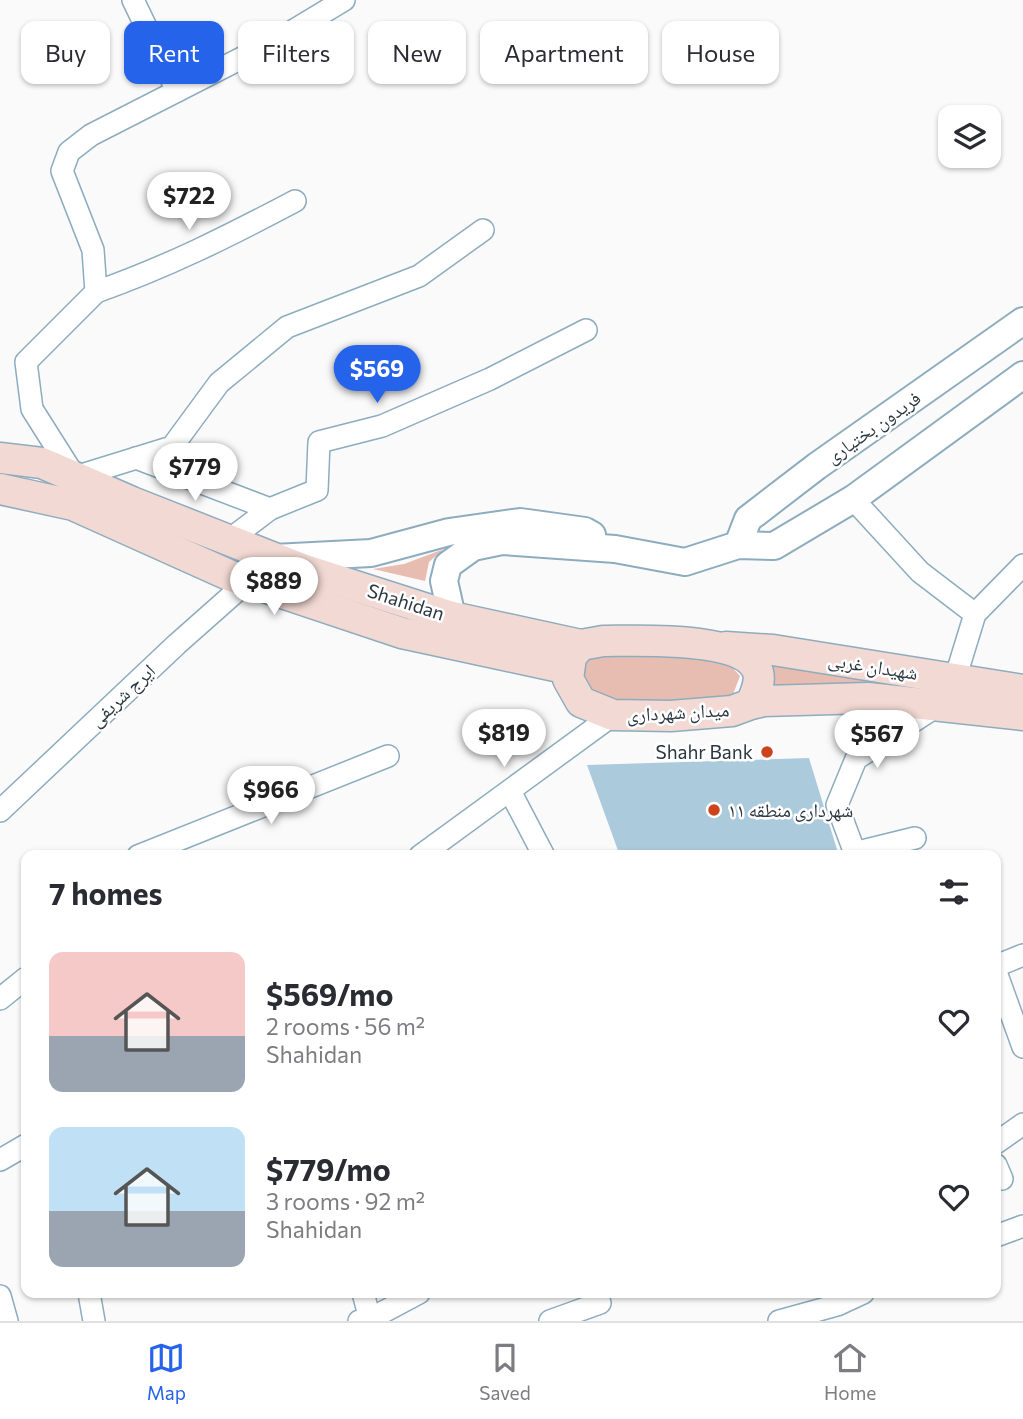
<!DOCTYPE html>
<meta charset="utf-8">
<style>
body{margin:0;font-family:Commissioner,"Noto Naskh Arabic",sans-serif;background:#f2f2f3;color:#2b2b33;height:100vh;display:flex;flex-direction:column;font-size:26px;white-space:nowrap}
*{box-sizing:border-box;margin:0}
p{font-size:23px;color:#7c7c81}
.icon{flex:none;width:38px;height:38px;fill:none;stroke:currentColor;stroke-width:2;stroke-linecap:round;stroke-linejoin:round}
.map{position:relative;flex:1;overflow:hidden}
.drawer{position:absolute;left:21px;top:850px;width:980px;height:448px;display:flex;flex-direction:column;background:#fff;border-radius:14px;box-shadow:0 2px 5px #0004}
.drawer>*{flex:none}
.hud{position:absolute;left:21px;top:21px;width:982px;height:63px;display:flex;gap:14px}
.buttons{position:absolute;left:938px;top:105px;display:grid;gap:14px}
.buttons a{display:grid;place-items:center;width:63px;height:63px;border-radius:14px;background:#fff;box-shadow:0 2px 5px #0004;font-size:35px}
.price{position:absolute;translate:-50% -60px;padding:0 16px;border-radius:24px;background:#fff;color:#222;font-size:23px;line-height:46px;filter:drop-shadow(0 2px 4px #0008)}
.price::after{content:'';position:absolute;left:50%;top:42px;width:21px;height:16px;margin-left:-10px;background:inherit;clip-path:polygon(0 0,100% 0,50% 100%)}
.price.current{background:#2563eb;color:#fff}
ul{padding:0;list-style:none}
li{display:flex;align-items:center;gap:21px;height:175px;padding:0 28px}
li span{display:grid;place-items:center;flex:none;width:196px;height:140px;border-radius:14px;color:#555}
li>.icon{margin-inline-start:auto}
span .icon{width:84px;height:84px;fill:#fffc;stroke-width:1}
li b{font-size:30px}
h2{display:flex;justify-content:space-between;align-items:center;height:84px;padding:0 28px;font-size:30px}
.tag{padding:0 24px;border-radius:14px;background:#fff;box-shadow:0 2px 5px #0004;font-size:24px;line-height:63px}
.tag.current{background:#2563eb;color:#fff}
.menu{display:flex;justify-content:space-around;align-items:center;height:98px;border-top:2px solid #e1e1e2;background:#fff;font-size:19px;color:#7c7c81}
.menu a{display:grid;justify-items:center;gap:4px}
.menu .current{color:#2563eb}
.map>svg:first-child{display:block}
</style>
<div class="map">
<svg width="1023" height="1321" viewBox="0 0 1023 1321">
<rect width="100%" height="100%" fill="#fafafa"/>
<g fill="#e7bdb1">
<polygon points="444,549 429,562 425,581 373,569 404,564"/>
<polygon points="708,654 728,663 740,676 732,697 715,702 607,702 588,689 580,673 593,655"/>
<polygon points="770,661 871,682 773,689"/>
</g>
<polygon fill="#abcbdd" points="809,758 839,856 620,856 587,765"/>
<g fill="none" stroke-linecap="round" stroke-linejoin="round">
<defs>
<g id="minor">
<polyline points="133,0 177,91"/>
<polyline points="344,0 281,38 91,135 69,152 62,171 93,250 96,292 26,362 32,409 75,477 172,447 219,383 287,327 419,276 483,230"/>
<path d="M 96,292 C 167,267 229,236 295,201"/>
<polyline points="136,458 270,509"/>
<polyline points="853,499 920,572 975,614"/>
<polyline points="229,540 270,509 317,490 319,442 382,426 490,379 586,330"/>
<polyline points="955,679 975,614 1023,565"/>
<polyline points="510,791 544,856"/>
<polyline points="0,811 177,644 247,582"/>
<polyline points="854,853 915,838"/>
<polyline points="138,856 388,756"/>
<polyline points="420,856 613,715"/>
<polyline points="856,856 837,805 856,759 937,706"/>
<polyline points="996,966 1023,955"/>
<polyline points="996,972 1023,1047"/>
<polyline points="0,999 26,978"/>
<polyline points="996,1143 1023,1124"/>
<polyline points="0,1160 26,1145"/>
<polyline points="996,1165 1002,1179"/>
<polyline points="996,1236 1023,1226"/>
<polyline points="89,1293 94,1321"/>
<polyline points="363,1293 370,1319"/>
<polyline points="0,1296 7,1321"/>
<polyline points="359,1321 370,1319 419,1293"/>
<polyline points="550,1321 600,1303 595,1293"/>
<polyline points="779,1321 837,1305 863,1293"/>
</g>
<g id="tertiary">
<polyline points="738,545 748,519 817,466 1023,321"/>
<polyline points="274,558 371,553 449,532 520,522 585,531 592,535"/>
<polyline points="452,617 444,581 448,565 473,547 502,541 615,549 685,562 738,545 774,546 853,499 1023,375"/>
</g>
<g id="secondary">
<polyline points="0,458 42,463 132,502 302,569 452,617 581,645"/>
<polyline points="0,489 73,505 231,576 402,633 569,669"/>
<path d="M 603,641 C 637,641 745,635 758,672 C 761,683 755,694 751,704 L 732,711 L 671,716 L 613,715 L 581,702 L 568,679 L 571,657 L 581,645 Z"/>
<polyline points="726,647 773,650 1023,690"/>
<polyline points="751,704 764,701 868,698 1023,715"/>
</g>
</defs>
<use href="#minor" stroke="#8dacbe" stroke-width="24"/>
<use href="#tertiary" stroke="#8dacbe" stroke-width="30"/>
<use href="#secondary" stroke="#8dacbe" stroke-width="33"/>
<use href="#minor" stroke="#fff" stroke-width="21"/>
<use href="#tertiary" stroke="#fff" stroke-width="26"/>
<use href="#secondary" stroke="#f2d9d3" stroke-width="30"/>
</g>
<g fill="#cc431d" stroke="#fff" stroke-width="2.5">
<circle cx="767" cy="752" r="7"/>
<circle cx="714" cy="810" r="7"/>
</g>
<g text-anchor="middle" stroke-width="5" stroke-linejoin="round" paint-order="stroke">
<g font-size="19" fill="#2b3840" stroke="#fff">
<text transform="translate(873 427) rotate(-35)" y="7">فریدون بختیاری</text>
<text transform="translate(406 602) rotate(18)" y="7">Shahidan</text>
<text transform="translate(873 666) rotate(9)" y="7">شهیدان غربی</text>
<text transform="translate(122 695) rotate(-43)" y="7">ایرج شریفی</text>
<text transform="translate(678 712) rotate(-3)" y="7">میدان شهرداری</text>
</g>
<g font-size="19" fill="#2b3840" stroke="#fff" text-anchor="end">
<text x="753" y="759">Shahr Bank</text>
<text x="728" y="817" text-anchor="start">شهرداری منطقه ۱۱</text>
</g>
</g>
</svg>
<div class="buttons">
<a><svg class="icon" aria-label="layers" viewBox="0 0 24 24"><path d="M12 4l9 5-9 5-9-5zM3 14l9 5 9-5"/></svg></a>
</div>
<b class="price" style="left:189px;top:232px">$722</b>
<b class="price current" style="left:377px;top:405px">$569</b>
<b class="price" style="left:195px;top:503px">$779</b>
<b class="price" style="left:274px;top:617px">$889</b>
<b class="price" style="left:504px;top:769px">$819</b>
<b class="price" style="left:877px;top:770px">$567</b>
<b class="price" style="left:271px;top:826px">$966</b>
<div class="hud">
<a class="tag">Buy</a>
<a class="tag current">Rent</a>
<a class="tag">Filters</a>
<a class="tag">New</a>
<a class="tag">Apartment</a>
<a class="tag">House</a>
</div>
<section class="drawer">
<h2>7 homes<svg class="icon" aria-label="filters" viewBox="0 0 24 24"><path d="M4 7h16M4 17h16"/><circle cx="9" cy="7" r="2"/><circle cx="15" cy="17" r="2"/></svg></h2>
<ul>
<li><span style="background:linear-gradient(#f6c9c9 60%,#9aa5b1 0)"><svg class="icon" aria-label="home" viewBox="0 0 24 24"><path d="M3 11l9-7 9 7M6 9v11h12V9"/></svg></span><div><b>$569/mo</b><p>2 rooms · 56 m²</p><p>Shahidan</p></div><svg class="icon" aria-label="heart" viewBox="0 0 24 24"><path d="M12 20l-8-8c-3-5 5-10 8-4 3-6 11-1 8 4z"/></svg></li>
<li><span style="background:linear-gradient(#bfe0f5 60%,#9aa5b1 0)"><svg class="icon" aria-label="home" viewBox="0 0 24 24"><path d="M3 11l9-7 9 7M6 9v11h12V9"/></svg></span><div><b>$779/mo</b><p>3 rooms · 92 m²</p><p>Shahidan</p></div><svg class="icon" aria-label="heart" viewBox="0 0 24 24"><path d="M12 20l-8-8c-3-5 5-10 8-4 3-6 11-1 8 4z"/></svg></li>
</ul>
</section>
</div>
<nav class="menu">
<a class="current"><svg class="icon" aria-label="map" viewBox="0 0 24 24"><path d="M3 6l6-2 6 2 6-2v14l-6 2-6-2-6 2zM9 4v14M15 6v14"/></svg>Map</a>
<a><svg class="icon" aria-label="saved" viewBox="0 0 24 24"><path d="M7 4h10v16l-5-4-5 4z"/></svg>Saved</a>
<a><svg class="icon" aria-label="home" viewBox="0 0 24 24"><path d="M3 11l9-7 9 7M6 9v11h12V9"/></svg>Home</a>
</nav>
